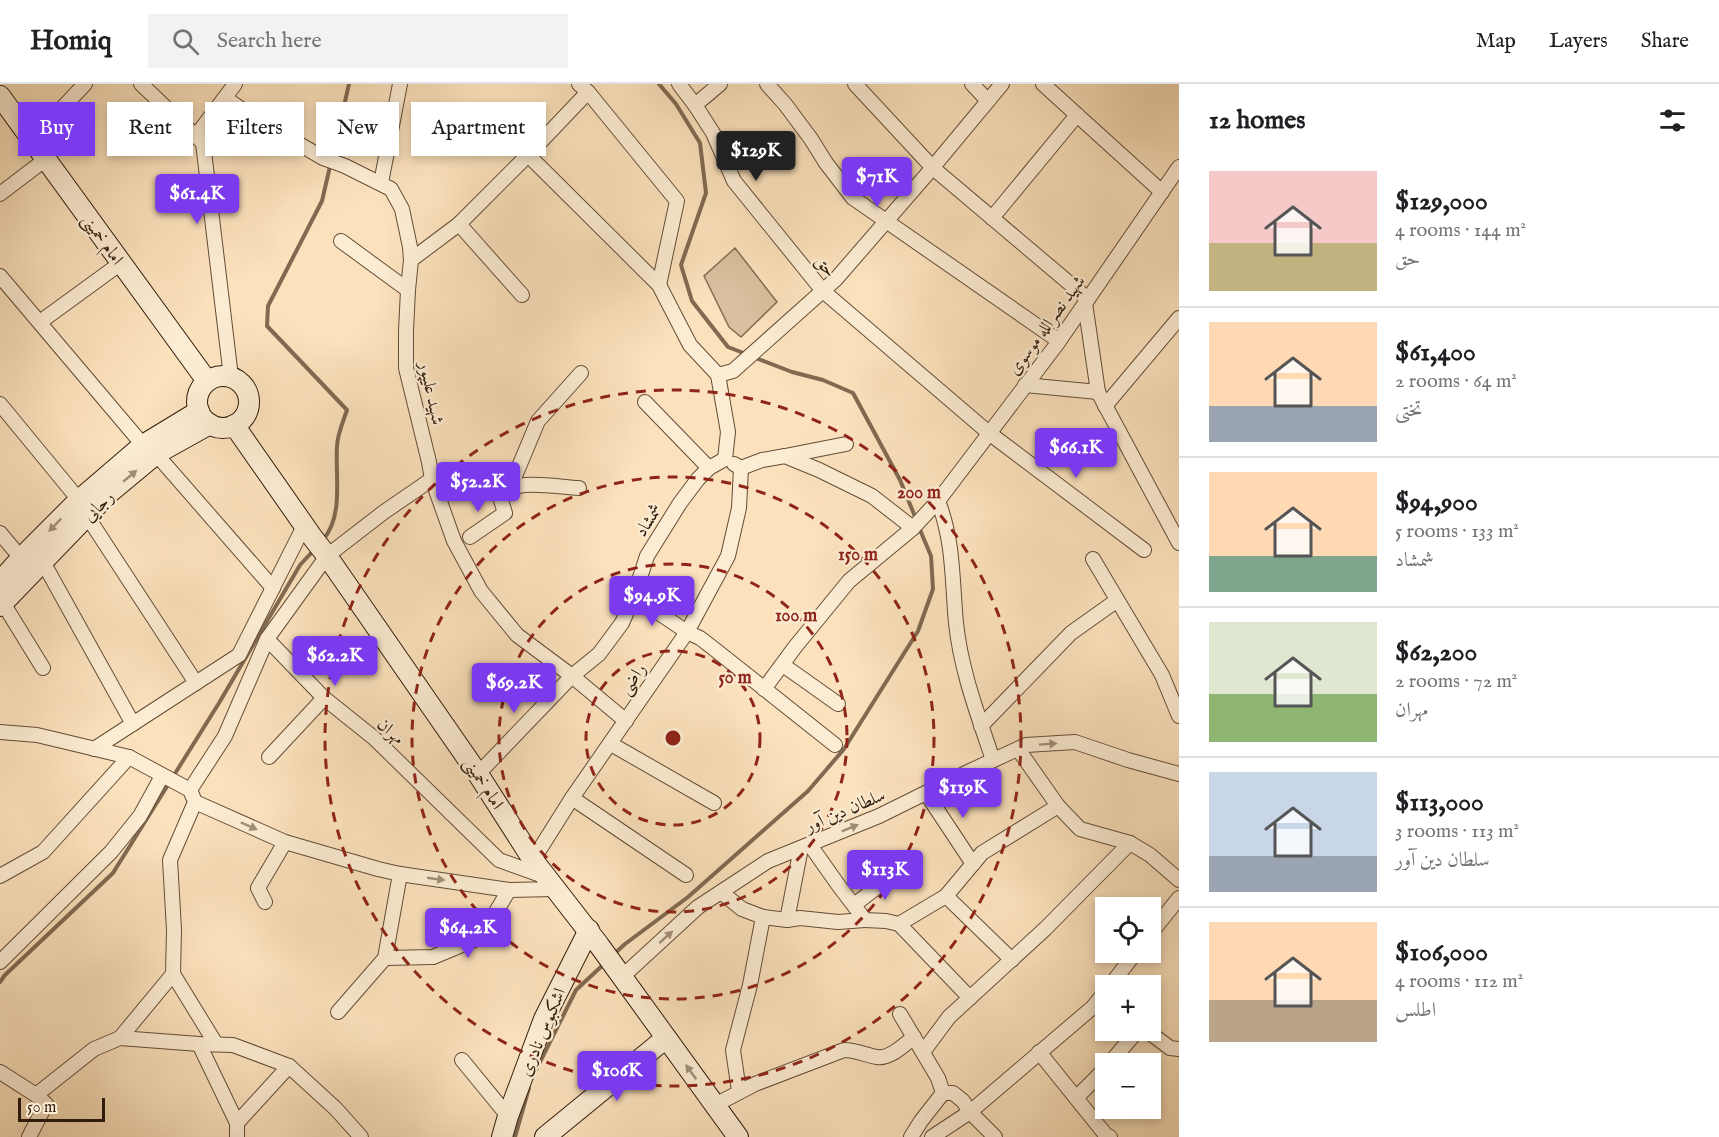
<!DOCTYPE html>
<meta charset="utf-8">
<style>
body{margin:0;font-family:"IM FELL English",Amiri,serif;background:#f2f2f2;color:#202124;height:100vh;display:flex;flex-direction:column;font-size:22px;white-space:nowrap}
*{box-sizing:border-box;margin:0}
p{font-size:20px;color:#757577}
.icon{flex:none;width:33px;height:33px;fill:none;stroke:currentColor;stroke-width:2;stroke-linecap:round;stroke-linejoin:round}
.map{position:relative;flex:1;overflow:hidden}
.sheet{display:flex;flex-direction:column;background:#fff;width:540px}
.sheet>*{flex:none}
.hud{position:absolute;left:18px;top:18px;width:570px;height:54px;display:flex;gap:12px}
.fabs{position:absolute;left:1095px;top:813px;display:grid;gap:12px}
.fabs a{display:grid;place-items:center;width:66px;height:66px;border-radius:0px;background:#fff;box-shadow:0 3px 9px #0003;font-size:30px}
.scale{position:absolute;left:18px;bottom:15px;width:87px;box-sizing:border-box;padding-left:6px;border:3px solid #311c0b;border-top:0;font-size:16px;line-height:21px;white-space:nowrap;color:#311c0b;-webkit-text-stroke:4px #fcecd3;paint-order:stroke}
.price{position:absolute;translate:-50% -51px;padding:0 14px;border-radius:6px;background:#7c3aed;color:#fff;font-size:20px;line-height:39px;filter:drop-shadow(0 2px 3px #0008)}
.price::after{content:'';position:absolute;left:50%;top:36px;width:18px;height:14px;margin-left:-9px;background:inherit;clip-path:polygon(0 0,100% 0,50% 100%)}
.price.selected{background:#222;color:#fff}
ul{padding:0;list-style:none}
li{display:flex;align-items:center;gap:18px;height:150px;padding:0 30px}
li+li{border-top:2px solid #e0e0e0}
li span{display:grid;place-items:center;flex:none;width:168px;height:120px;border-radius:0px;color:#555}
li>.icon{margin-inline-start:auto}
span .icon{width:72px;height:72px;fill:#fffc;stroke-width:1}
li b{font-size:26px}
h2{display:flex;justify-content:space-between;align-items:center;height:72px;padding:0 30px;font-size:26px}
.chip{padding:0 21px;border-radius:0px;background:#fff;box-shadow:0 3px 9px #0003;font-size:21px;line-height:54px}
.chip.selected{background:#7c3aed;color:#fff}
header{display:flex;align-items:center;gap:36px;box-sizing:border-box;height:84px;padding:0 30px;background:#fff;border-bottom:2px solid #e0e0e0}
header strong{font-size:28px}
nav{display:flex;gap:33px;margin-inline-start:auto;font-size:21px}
.search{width:420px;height:54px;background:#f2f2f2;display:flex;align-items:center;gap:15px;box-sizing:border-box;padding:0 21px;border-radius:0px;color:#757577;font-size:22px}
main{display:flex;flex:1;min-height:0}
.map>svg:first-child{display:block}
</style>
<header>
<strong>Homiq</strong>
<div class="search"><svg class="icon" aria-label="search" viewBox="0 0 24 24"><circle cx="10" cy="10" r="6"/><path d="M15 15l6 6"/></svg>Search here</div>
<nav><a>Map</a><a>Layers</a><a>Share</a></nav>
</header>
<main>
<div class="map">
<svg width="1179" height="1053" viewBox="0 0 1179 1053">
<rect width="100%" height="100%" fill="#fbe1bc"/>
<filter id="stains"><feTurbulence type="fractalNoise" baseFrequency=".00333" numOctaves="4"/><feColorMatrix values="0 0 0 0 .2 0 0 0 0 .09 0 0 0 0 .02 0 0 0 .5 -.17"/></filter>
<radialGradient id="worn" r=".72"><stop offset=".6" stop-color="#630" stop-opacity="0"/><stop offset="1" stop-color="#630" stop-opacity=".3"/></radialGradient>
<polygon fill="#d9c09e" stroke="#856e54" stroke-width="1.5" points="735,164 777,218 741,253 729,243 704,192"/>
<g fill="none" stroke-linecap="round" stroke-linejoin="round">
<g stroke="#816a51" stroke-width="4">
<polyline points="659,0 676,20 700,59 706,109 681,181 692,217 728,263 746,270"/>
<polyline points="753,273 792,288 823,296 853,309 900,396 916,435"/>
<path d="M 323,456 C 344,431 335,393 337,363 C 337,351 343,338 347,326 L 267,242 L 268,222 L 322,117 L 349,0"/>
<polyline points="614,870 625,860 688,813 808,707 844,665 918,547 933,505 931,472 918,441"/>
<polyline points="0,898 5,891 113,789 219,619 300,481 314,466"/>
<polyline points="532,994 576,906 604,880"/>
<polyline points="515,1053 529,1004"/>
</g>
<defs>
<g id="street">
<polyline points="141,0 203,59 231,293"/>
<polyline points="579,0 588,8 677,117 659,201"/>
<polyline points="679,0 695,21 713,49 734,97 823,207 989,349 1144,466"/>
<polyline points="767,0 785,20 811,55 826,79 853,114 1059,257"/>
<polyline points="855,0 933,84 1088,215"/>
<polyline points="972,0 988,17"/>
<polyline points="1043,0 1162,108"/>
<polyline points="225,14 253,33 323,74 345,82 391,105 402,125 410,163 411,176 408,206 406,247 406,284 429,378 432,395 454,457 481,507 517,551 572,592 626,637"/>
<polyline points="695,21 720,0"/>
<polyline points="196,52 235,0"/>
<polyline points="32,56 85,0"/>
<polyline points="528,71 659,201 690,261 718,291"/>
<polyline points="381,99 400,0"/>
<polyline points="0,110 46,75"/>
<polyline points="992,134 1077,31"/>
<polyline points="459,140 522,211"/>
<polyline points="341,157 408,206"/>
<polyline points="411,176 459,140 528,71 588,8"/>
<polyline points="0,192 143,361"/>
<polyline points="1085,219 1098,308 1179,459"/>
<polyline points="40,238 121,179"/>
<polyline points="718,291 733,287 836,195 928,89 1002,0"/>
<polyline points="718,291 728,348 725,375"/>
<polyline points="1025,301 1098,308"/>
<polyline points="645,318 709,384"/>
<polyline points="0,320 79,416"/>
<polyline points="1105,322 1179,234"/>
<polyline points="156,370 273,504"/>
<polyline points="785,372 846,360"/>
<polyline points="734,380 741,384 762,376 785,372 819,386 872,412 913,444"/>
<polyline points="510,404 538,337 581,289"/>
<path d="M 506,406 C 524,396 558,403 579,404"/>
<path d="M 938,417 C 954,458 952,497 956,539 C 961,587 978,631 993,676"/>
<polyline points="87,432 196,599"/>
<polyline points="0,449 21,474"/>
<polyline points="1093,475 1162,591 1179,632"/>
<polyline points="43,478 133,640"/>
<polyline points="634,512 687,548 700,554 713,564 835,661"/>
<polyline points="3,519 43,584"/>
<polyline points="267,555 327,472 384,428 432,395 464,393 499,410 505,429 470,453"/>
<polyline points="783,581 838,620"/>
<polyline points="764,605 795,563 849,497 913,444 938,417 1057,260 1179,83"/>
<polyline points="981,642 1071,549 1116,517"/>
<polyline points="0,648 37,651 129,673 190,706 193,713"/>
<polyline points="611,660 714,719"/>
<polyline points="94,665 239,571 305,440"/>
<polyline points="1018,665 1058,722 1080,745 1130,759 1150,771 1179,796"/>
<polyline points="269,673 324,614"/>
<polyline points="478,690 572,592 599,570 622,539 634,512 647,472 680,419 698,395 709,384 725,375"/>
<polyline points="190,706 225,652 267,555 324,614 374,654 499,776 546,793"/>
<polyline points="926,709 973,780"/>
<polyline points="572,714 686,791"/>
<polyline points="195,718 285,758 378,785 400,790 509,806 555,805"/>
<polyline points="195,718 170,776 174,846 173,890 216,960"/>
<polyline points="810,761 839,802 865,836 886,837 899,840 970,914"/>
<polyline points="533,776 572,714 687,548 728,472 739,424 741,384"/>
<polyline points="0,792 43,768 129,673"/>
<polyline points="721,808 742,825 763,833 787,836 800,834 838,838 865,836"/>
<polyline points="946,812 1012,876"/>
<polyline points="265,818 258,804 285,758"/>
<polyline points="854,821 898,787"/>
<polyline points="787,836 801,764"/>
<polyline points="899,840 946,812 982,769 1058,722"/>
<polyline points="1150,850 1179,814"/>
<polyline points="385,874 433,873 481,853 509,806"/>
<polyline points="0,878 111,768 140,732 162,692"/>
<polyline points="623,892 698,823 768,777 879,732 970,687 1026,661 1075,658 1128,676 1179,690"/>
<polyline points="1110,902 1136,868"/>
<polyline points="338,928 385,874 400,790"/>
<polyline points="900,930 938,994 943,1009"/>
<polyline points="1146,946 1170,964 1179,965"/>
<polyline points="120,954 173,890"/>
<polyline points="199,960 237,1039 237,1053"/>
<polyline points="923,968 949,933 1045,845 1130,759"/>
<polyline points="1039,968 1105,1050 1110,1053"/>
<polyline points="462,976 508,1032"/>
<polyline points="1109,980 1138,946"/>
<polyline points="0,988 36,1011 46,1020 29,1053"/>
<polyline points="739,1007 733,966 750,901 763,833"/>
<polyline points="36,1011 94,965 120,954 199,960 233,961 289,982 336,1025 361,1053"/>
<polyline points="1076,1014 1106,984"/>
<path d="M 715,1021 L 755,1000 L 844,966 C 856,966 865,971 877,973 C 890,975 904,961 914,953"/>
<polyline points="237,1039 289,982"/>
<polyline points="911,1053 921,1037 943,1009 953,1009 963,1017 970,1028 932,1053"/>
<polyline points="995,1053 970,1028 1093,923 1106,907"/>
</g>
<g id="secondary">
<polyline points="0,12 207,297"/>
<circle cx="223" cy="318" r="26"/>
<polyline points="234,341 313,454 327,472 478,690 533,776 599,861 738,1053"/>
<polyline points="0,498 21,474 79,416 143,361 199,327"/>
<polyline points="0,522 109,409 156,370 210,340"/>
<polyline points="502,1053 508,1032 544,935 589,846"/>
<polyline points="545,1053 666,954"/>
</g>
</defs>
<use href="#street" stroke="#644d37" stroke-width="16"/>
<use href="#secondary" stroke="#311c0b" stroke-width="22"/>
<use href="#street" stroke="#fcecd3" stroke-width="14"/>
<use href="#secondary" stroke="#fcecd3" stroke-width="20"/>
</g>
<defs><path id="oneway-solid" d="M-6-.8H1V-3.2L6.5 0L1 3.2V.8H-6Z" transform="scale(1.5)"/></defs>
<g fill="#a18e79">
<use href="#oneway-solid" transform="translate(130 392) rotate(-40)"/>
<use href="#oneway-solid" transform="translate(55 441) rotate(134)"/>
<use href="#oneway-solid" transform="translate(1048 660) rotate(-4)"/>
<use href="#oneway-solid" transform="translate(249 742) rotate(24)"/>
<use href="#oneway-solid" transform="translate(850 744) rotate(-22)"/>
<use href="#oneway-solid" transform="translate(436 795) rotate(8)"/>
<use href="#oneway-solid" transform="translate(666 853) rotate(-42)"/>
<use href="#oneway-solid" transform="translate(691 988) rotate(-126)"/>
</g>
<g fill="none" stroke="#8f2418" stroke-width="3" stroke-dasharray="10 8">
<circle cx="673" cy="654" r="87"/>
<circle cx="673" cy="654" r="174"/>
<circle cx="673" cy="654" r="261"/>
<circle cx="673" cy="654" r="348"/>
</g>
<g text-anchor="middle" stroke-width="4.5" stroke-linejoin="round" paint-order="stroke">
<g font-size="18" fill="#311c0b" stroke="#fcecd3">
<text transform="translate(103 155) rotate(54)" y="6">امام خمینی</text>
<text transform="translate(826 182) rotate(51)" y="6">حق</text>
<text transform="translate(1046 241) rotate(-54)" y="6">شهید نصرالله موسوی</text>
<text transform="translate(432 309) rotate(78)" y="6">شهید علیپور</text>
<text transform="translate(98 422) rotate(-45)" y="6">رجایی</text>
<text transform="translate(648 436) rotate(-58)" y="6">شمشاد</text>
<text transform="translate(632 595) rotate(-56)" y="6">راضی</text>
<text transform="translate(391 647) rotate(42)" y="6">مهران</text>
<text transform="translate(484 699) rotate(57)" y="6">امام خمینی</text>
<text transform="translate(845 726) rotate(-23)" y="6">سلطان دین آور</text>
<text transform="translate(542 948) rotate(-67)" y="6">اشکبوس نادری</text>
</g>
</g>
<circle cx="673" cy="654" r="9" fill="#8f2418" stroke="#fcecd3" stroke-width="3"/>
<g font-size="18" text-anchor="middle" font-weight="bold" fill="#8f2418" stroke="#fcecd3" stroke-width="4.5" stroke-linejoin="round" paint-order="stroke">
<text x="919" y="414">200 m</text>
<text x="858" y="476">150 m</text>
<text x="796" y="537">100 m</text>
<text x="735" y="599">50 m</text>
</g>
<rect width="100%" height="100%" filter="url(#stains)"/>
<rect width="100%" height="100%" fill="url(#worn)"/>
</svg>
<div class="fabs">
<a><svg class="icon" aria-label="locate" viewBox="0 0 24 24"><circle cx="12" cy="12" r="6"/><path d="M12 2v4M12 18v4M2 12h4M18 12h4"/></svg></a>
<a>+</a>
<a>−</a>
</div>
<div class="scale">50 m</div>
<b class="price selected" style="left:756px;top:98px">$129K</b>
<b class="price" style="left:877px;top:124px">$71K</b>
<b class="price" style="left:197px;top:141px">$61.4K</b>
<b class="price" style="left:1076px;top:395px">$66.1K</b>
<b class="price" style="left:478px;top:429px">$52.2K</b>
<b class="price" style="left:652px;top:543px">$94.9K</b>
<b class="price" style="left:335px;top:603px">$62.2K</b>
<b class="price" style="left:514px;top:630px">$69.2K</b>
<b class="price" style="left:963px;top:735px">$119K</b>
<b class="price" style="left:885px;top:817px">$113K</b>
<b class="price" style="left:468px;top:875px">$64.2K</b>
<b class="price" style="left:617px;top:1018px">$106K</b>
<div class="hud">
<a class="chip selected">Buy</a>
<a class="chip">Rent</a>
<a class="chip">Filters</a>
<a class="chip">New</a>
<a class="chip">Apartment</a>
</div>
</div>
<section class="sheet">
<h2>12 homes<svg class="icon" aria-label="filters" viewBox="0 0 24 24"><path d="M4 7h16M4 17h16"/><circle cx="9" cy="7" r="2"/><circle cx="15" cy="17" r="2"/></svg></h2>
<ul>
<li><span style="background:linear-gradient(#f6c9c9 60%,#c2b280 0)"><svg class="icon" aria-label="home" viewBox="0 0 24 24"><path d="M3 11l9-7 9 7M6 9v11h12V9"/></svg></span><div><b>$129,000</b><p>4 rooms · 144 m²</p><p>حق</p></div></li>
<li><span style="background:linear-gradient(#ffd9b3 70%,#9aa5b1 0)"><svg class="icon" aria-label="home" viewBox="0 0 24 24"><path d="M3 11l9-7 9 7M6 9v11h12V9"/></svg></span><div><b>$61,400</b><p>2 rooms · 64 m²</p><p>تختی</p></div></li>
<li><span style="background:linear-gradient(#ffd9b3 70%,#7fa58c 0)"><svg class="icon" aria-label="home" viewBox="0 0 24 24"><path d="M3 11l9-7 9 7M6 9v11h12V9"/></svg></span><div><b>$94,900</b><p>5 rooms · 133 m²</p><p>شمشاد</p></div></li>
<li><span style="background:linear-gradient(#dfe7d0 60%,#8fb573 0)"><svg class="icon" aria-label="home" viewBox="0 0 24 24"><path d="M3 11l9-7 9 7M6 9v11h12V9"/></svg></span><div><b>$62,200</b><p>2 rooms · 72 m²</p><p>مهران</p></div></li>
<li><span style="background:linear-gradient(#c9d6e8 70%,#9aa5b1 0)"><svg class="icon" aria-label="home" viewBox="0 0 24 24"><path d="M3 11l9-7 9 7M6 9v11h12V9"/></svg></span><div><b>$113,000</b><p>3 rooms · 113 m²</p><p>سلطان دین آور</p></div></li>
<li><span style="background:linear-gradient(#ffd9b3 65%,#b9a48a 0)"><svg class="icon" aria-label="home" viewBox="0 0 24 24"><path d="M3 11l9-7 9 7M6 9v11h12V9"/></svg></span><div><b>$106,000</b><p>4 rooms · 112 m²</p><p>اطلس</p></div></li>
</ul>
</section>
</main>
